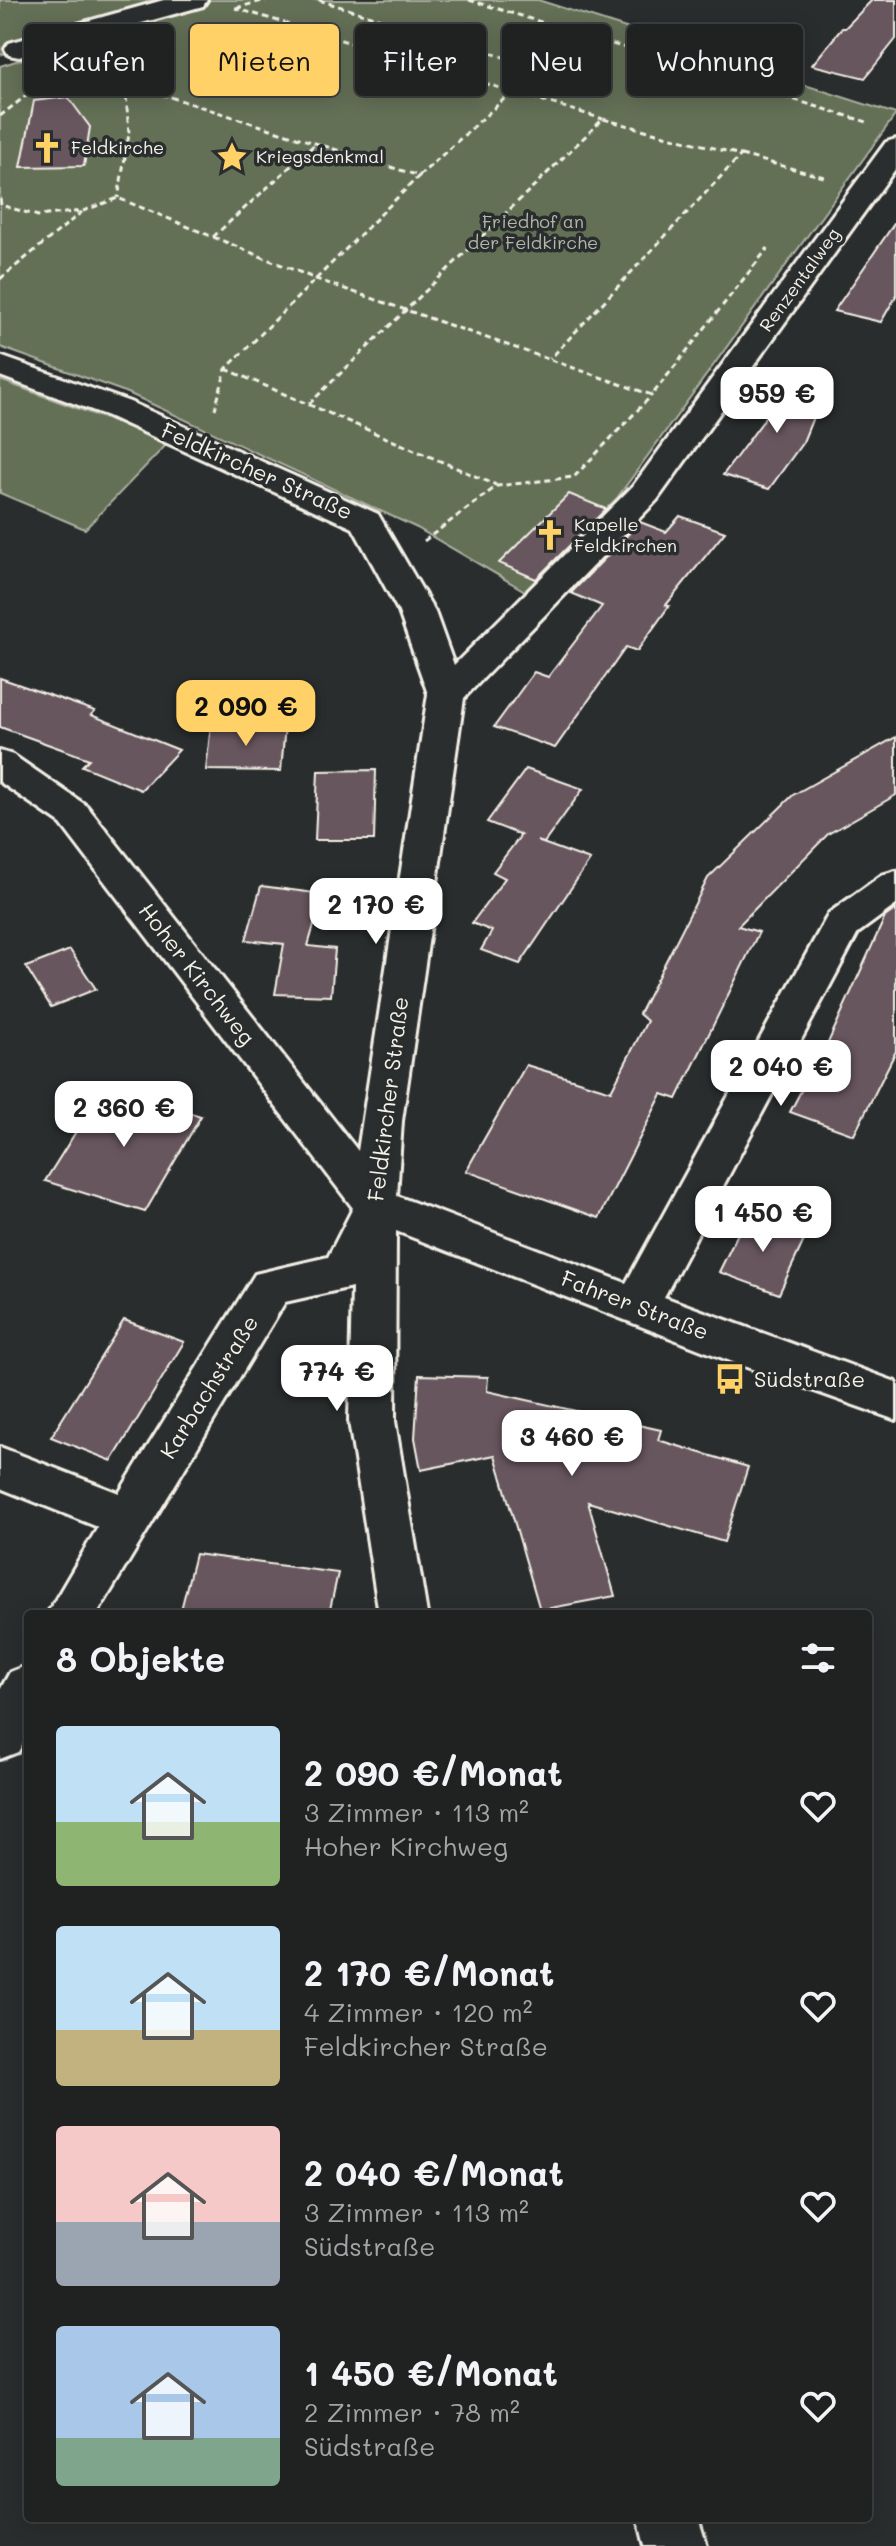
<!DOCTYPE html>
<html lang="de">
<meta charset="utf-8">
<style>
body{margin:0;font-family:Mali,sans-serif;background:#282a2a;color:#f1f3f6;height:100vh;display:flex;flex-direction:column;font-size:30px;white-space:nowrap}
*{box-sizing:border-box;margin:0}
p{font-size:26px;color:#a2a4a5}
.icon{flex:none;width:44px;height:44px;fill:none;stroke:currentColor;stroke-width:2;stroke-linecap:round;stroke-linejoin:round}
.map{position:relative;flex:1;overflow:hidden}
.side{position:absolute;left:24px;top:1610px;width:848px;height:912px;display:flex;flex-direction:column;background:#202222;border-radius:8px;box-shadow:0 4px 20px #0003,0 0 0 2px #3d3f40}
.side>*{flex:none}
.guide{position:absolute;left:24px;top:24px;width:848px;height:72px;display:flex;gap:16px}
.price{position:absolute;translate:-50% -68px;padding:0 18px;border-radius:16px;background:#fff;color:#222;font-size:26px;line-height:52px;filter:drop-shadow(0 2px 4px #0008)}
.price::after{content:'';position:absolute;left:50%;top:48px;width:24px;height:18px;margin-left:-12px;background:inherit;clip-path:polygon(0 0,100% 0,50% 100%)}
.price.current{background:#ffd166;color:#111}
ul{padding:0;list-style:none}
li{display:flex;align-items:center;gap:24px;height:200px;padding:0 32px}
li span{display:grid;place-items:center;flex:none;width:224px;height:160px;border-radius:8px;color:#555}
li>.icon{margin-inline-start:auto}
span .icon{width:96px;height:96px;fill:#fffc;stroke-width:1}
li b{font-size:34px}
h2{display:flex;justify-content:space-between;align-items:center;height:96px;padding:0 32px;font-size:34px}
.chip{padding:0 28px;border-radius:8px;background:#202222;box-shadow:0 4px 20px #0003,0 0 0 2px #3d3f40;font-size:28px;line-height:72px}
.chip.current{background:#ffd166;color:#111}
.map>svg:first-child{display:block}
</style>
<div class="map">
<svg width="896" height="2546" viewBox="0 0 896 2546">
<rect width="100%" height="100%" fill="#2a2d2e"/>
<filter id="ink" filterUnits="userSpaceOnUse"><feTurbulence type="fractalNoise" baseFrequency=".0125" numOctaves="2"/><feDisplacementMap in="SourceGraphic" scale="16" xChannelSelector="R" yChannelSelector="G"/><feConvolveMatrix kernelMatrix="1 2 1 2 8 2 1 2 1" color-interpolation-filters="sRGB"/></filter>
<g filter="url(#ink)">
<g fill="#637057" stroke="#acb0a0" stroke-width="2">
<polygon points="0,0 178,0 0,55"/>
<polygon points="210,0 538,0 896,114 617,498 525,591 417,528 128,393 0,347 0,66"/>
<polygon points="0,380 169,442 85,529 0,493"/>
</g>
<g fill="#68565f" stroke="#f4f1e8" stroke-width="2">
<polygon points="872,0 896,0 896,39 865,78 812,65 842,28 845,28"/>
<polygon points="68,97 90,127 84,166 21,167 34,101"/>
<polygon points="896,221 896,296 881,322 834,311"/>
<polygon points="781,379 825,388 803,442 769,489 723,475 763,421"/>
<polygon points="569,494 606,509 536,579 499,563"/>
<polygon points="680,516 725,532 666,605 669,606 637,651 626,647 555,748 494,727 534,672 548,677 602,606 571,593 640,522 666,532"/>
<polygon points="0,678 95,711 91,715 179,750 141,790 82,766 89,759 0,727"/>
<polygon points="211,724 285,725 281,771 206,770"/>
<polygon points="896,737 896,795 828,834 738,926 759,932 677,1099 662,1094 599,1218 466,1171 526,1065 611,1091 647,1021 639,1014 708,878 793,795"/>
<polygon points="526,769 583,789 544,843 537,841 590,860 520,964 481,950 492,931 472,923 505,878 493,872 521,835 487,822"/>
<polygon points="376,770 374,840 315,840 318,771"/>
<polygon points="261,886 323,894 308,946 335,949 331,996 275,994 284,944 246,940"/>
<polygon points="896,909 896,1051 854,1135 790,1112 815,1064 818,1065 885,917"/>
<polygon points="70,950 96,989 51,1007 26,967"/>
<polygon points="104,1087 201,1116 145,1212 45,1181"/>
<polygon points="747,1215 806,1236 779,1294 719,1272"/>
<polygon points="124,1320 184,1342 112,1461 51,1437"/>
<polygon points="419,1375 488,1377 487,1391 661,1430 658,1440 748,1467 724,1542 588,1502 615,1596 540,1610 495,1455 421,1470 415,1438"/>
<polygon points="195,1554 338,1573 329,1614 180,1614"/>
</g>
<g fill="none" stroke-linecap="round" stroke-linejoin="round">
<defs>
<g id="minor">
<polygon points="164,0 207,0 203,6 19,57 9,55 5,49 9,43"/>
<polygon points="896,139 896,168 657,500 464,698 402,1121 397,1196 626,1283 829,913 882,875 896,871 896,905 858,933 664,1297 896,1382 896,1420 738,1364 396,1231 395,1421 427,1614 379,1614 349,1421 352,1287 285,1302 97,1614 47,1614 98,1527 0,1488 0,1447 119,1493 255,1274 328,1257 353,1208 61,824 0,782 0,751 13,755 87,806 358,1151 428,694 399,612 353,528 108,416 0,376 0,356 130,402 378,514 435,612 454,665 633,486 886,142"/>
<polygon points="28,1665 28,1735 18,1752 0,1759 0,1690 10,1672"/>
<polygon points="638,2518 698,2518 707,2546 645,2546"/>
</g>
</defs>
<use href="#minor" stroke="#f4f1e8" stroke-width="6"/>
<g stroke="#f4f1e8" stroke-width="3" stroke-dasharray="6 4" stroke-linecap="butt">
<polyline points="319,0 539,68"/>
<polyline points="469,0 867,122"/>
<polyline points="235,8 603,119"/>
<polyline points="236,8 266,0"/>
<polyline points="85,70 419,176 226,369 215,409"/>
<polyline points="0,116 36,88 86,81 126,95 129,134 118,198"/>
<polyline points="741,155 824,177"/>
<polyline points="419,176 577,33"/>
<polyline points="0,199 1,205 38,216 83,211 118,198 316,279 652,395 768,248"/>
<polyline points="213,237 315,144"/>
<polyline points="0,279 83,211"/>
<polyline points="226,369 496,485"/>
<polyline points="309,404 603,119 741,155 550,359"/>
<polyline points="424,541 497,486 574,477 652,395"/>
</g>
<use href="#minor" fill="#2a2d2e" fill-rule="evenodd"/>
</g>
</g>
<defs>
<symbol id="church-bare" viewBox="-9 -9 18 18"><path d="M-1.2-6h2.4v3.5h3.3v2.4h-3.3V6h-2.4V-.1h-3.3v-2.4h3.3Z" fill="#ffd166" stroke="#2a2d2e" stroke-width="2.5" paint-order="stroke"/></symbol>
<symbol id="sight-bare" viewBox="-9 -9 18 18"><path d="M0-6L1.8-2.2L6-1.7L2.9 1.2L3.7 5.4L0 3.3L-3.7 5.4L-2.9 1.2L-6-1.7L-1.8-2.2Z" fill="#ffd166" stroke="#2a2d2e" stroke-width="2.5" paint-order="stroke"/></symbol>
<symbol id="bus-bare" viewBox="-9 -9 18 18"><path d="M-5-6H5V4H4V6H2V4H-2V6H-4V4H-5ZM-3.5-4V0h7V-4ZM-3.5 1.2v1.5H-2V1.2ZM2 1.2v1.5H3.5V1.2Z" fill="#ffd166" stroke="#2a2d2e" stroke-width="2.5" paint-order="stroke"/></symbol>
</defs>
<g fill-rule="evenodd">
<use href="#church-bare" x="25" y="126" width="44" height="44"/>
<use href="#sight-bare" x="210" y="135" width="44" height="44"/>
<use href="#church-bare" x="528" y="513" width="44" height="44"/>
<use href="#bus-bare" x="708" y="1357" width="44" height="44"/>
</g>
<g text-anchor="middle" stroke-width="7" stroke-linejoin="round" paint-order="stroke">
<g font-size="18" fill="#f4f1e8" stroke="#2a2d2e" text-anchor="start">
<text x="71" y="154">Feldkirche</text>
<text x="256" y="163">Kriegsdenkmal</text>
<text x="574" y="531">Kapelle<tspan x="574" dy="21">Feldkirchen</tspan></text>
</g>
<g font-size="18" fill="#b3b7a7" stroke="#2a2d2e">
<text x="533" y="228">Friedhof an<tspan x="533" dy="21">der Feldkirche</tspan></text>
</g>
<g font-size="18" fill="#f4f1e8" stroke="#2a2d2e">
<text transform="translate(800 280) rotate(-54)" y="6">Renzentalweg</text>
</g>
<g font-size="22" fill="#f4f1e8" stroke="#2a2d2e">
<text transform="translate(257 471) rotate(24)" y="8">Feldkircher Straße</text>
<text transform="translate(197 974) rotate(52)" y="8">Hoher Kirchweg</text>
<text transform="translate(388 1099) rotate(-83)" y="8">Feldkircher Straße</text>
<text transform="translate(635 1305) rotate(21)" y="8">Fahrer Straße</text>
<text transform="translate(209 1387) rotate(-58)" y="8">Karbachstraße</text>
</g>
<g font-size="22" fill="#f4f1e8" stroke="#2a2d2e" text-anchor="start">
<text x="754" y="1387">Südstraße</text>
</g>
</g>
</svg>
<b class="price" style="left:777px;top:435px">959 €</b>
<b class="price current" style="left:246px;top:748px">2 090 €</b>
<b class="price" style="left:376px;top:946px">2 170 €</b>
<b class="price" style="left:781px;top:1108px">2 040 €</b>
<b class="price" style="left:124px;top:1149px">2 360 €</b>
<b class="price" style="left:763px;top:1254px">1 450 €</b>
<b class="price" style="left:337px;top:1413px">774 €</b>
<b class="price" style="left:572px;top:1478px">3 460 €</b>
<div class="guide">
<a class="chip">Kaufen</a>
<a class="chip current">Mieten</a>
<a class="chip">Filter</a>
<a class="chip">Neu</a>
<a class="chip">Wohnung</a>
</div>
<section class="side">
<h2>8 Objekte<svg class="icon" aria-label="filters" viewBox="0 0 24 24"><path d="M4 7h16M4 17h16"/><circle cx="9" cy="7" r="2"/><circle cx="15" cy="17" r="2"/></svg></h2>
<ul>
<li><span style="background:linear-gradient(#bfe0f5 60%,#8fb573 0)"><svg class="icon" aria-label="home" viewBox="0 0 24 24"><path d="M3 11l9-7 9 7M6 9v11h12V9"/></svg></span><div><b>2 090 €/Monat</b><p>3 Zimmer · 113 m²</p><p>Hoher Kirchweg</p></div><svg class="icon" aria-label="heart" viewBox="0 0 24 24"><path d="M12 20l-8-8c-3-5 5-10 8-4 3-6 11-1 8 4z"/></svg></li>
<li><span style="background:linear-gradient(#bfe0f5 65%,#c2b280 0)"><svg class="icon" aria-label="home" viewBox="0 0 24 24"><path d="M3 11l9-7 9 7M6 9v11h12V9"/></svg></span><div><b>2 170 €/Monat</b><p>4 Zimmer · 120 m²</p><p>Feldkircher Straße</p></div><svg class="icon" aria-label="heart" viewBox="0 0 24 24"><path d="M12 20l-8-8c-3-5 5-10 8-4 3-6 11-1 8 4z"/></svg></li>
<li><span style="background:linear-gradient(#f6c9c9 60%,#9aa5b1 0)"><svg class="icon" aria-label="home" viewBox="0 0 24 24"><path d="M3 11l9-7 9 7M6 9v11h12V9"/></svg></span><div><b>2 040 €/Monat</b><p>3 Zimmer · 113 m²</p><p>Südstraße</p></div><svg class="icon" aria-label="heart" viewBox="0 0 24 24"><path d="M12 20l-8-8c-3-5 5-10 8-4 3-6 11-1 8 4z"/></svg></li>
<li><span style="background:linear-gradient(#a9c7e8 70%,#7fa58c 0)"><svg class="icon" aria-label="home" viewBox="0 0 24 24"><path d="M3 11l9-7 9 7M6 9v11h12V9"/></svg></span><div><b>1 450 €/Monat</b><p>2 Zimmer · 78 m²</p><p>Südstraße</p></div><svg class="icon" aria-label="heart" viewBox="0 0 24 24"><path d="M12 20l-8-8c-3-5 5-10 8-4 3-6 11-1 8 4z"/></svg></li>
</ul>
</section>
</div>
